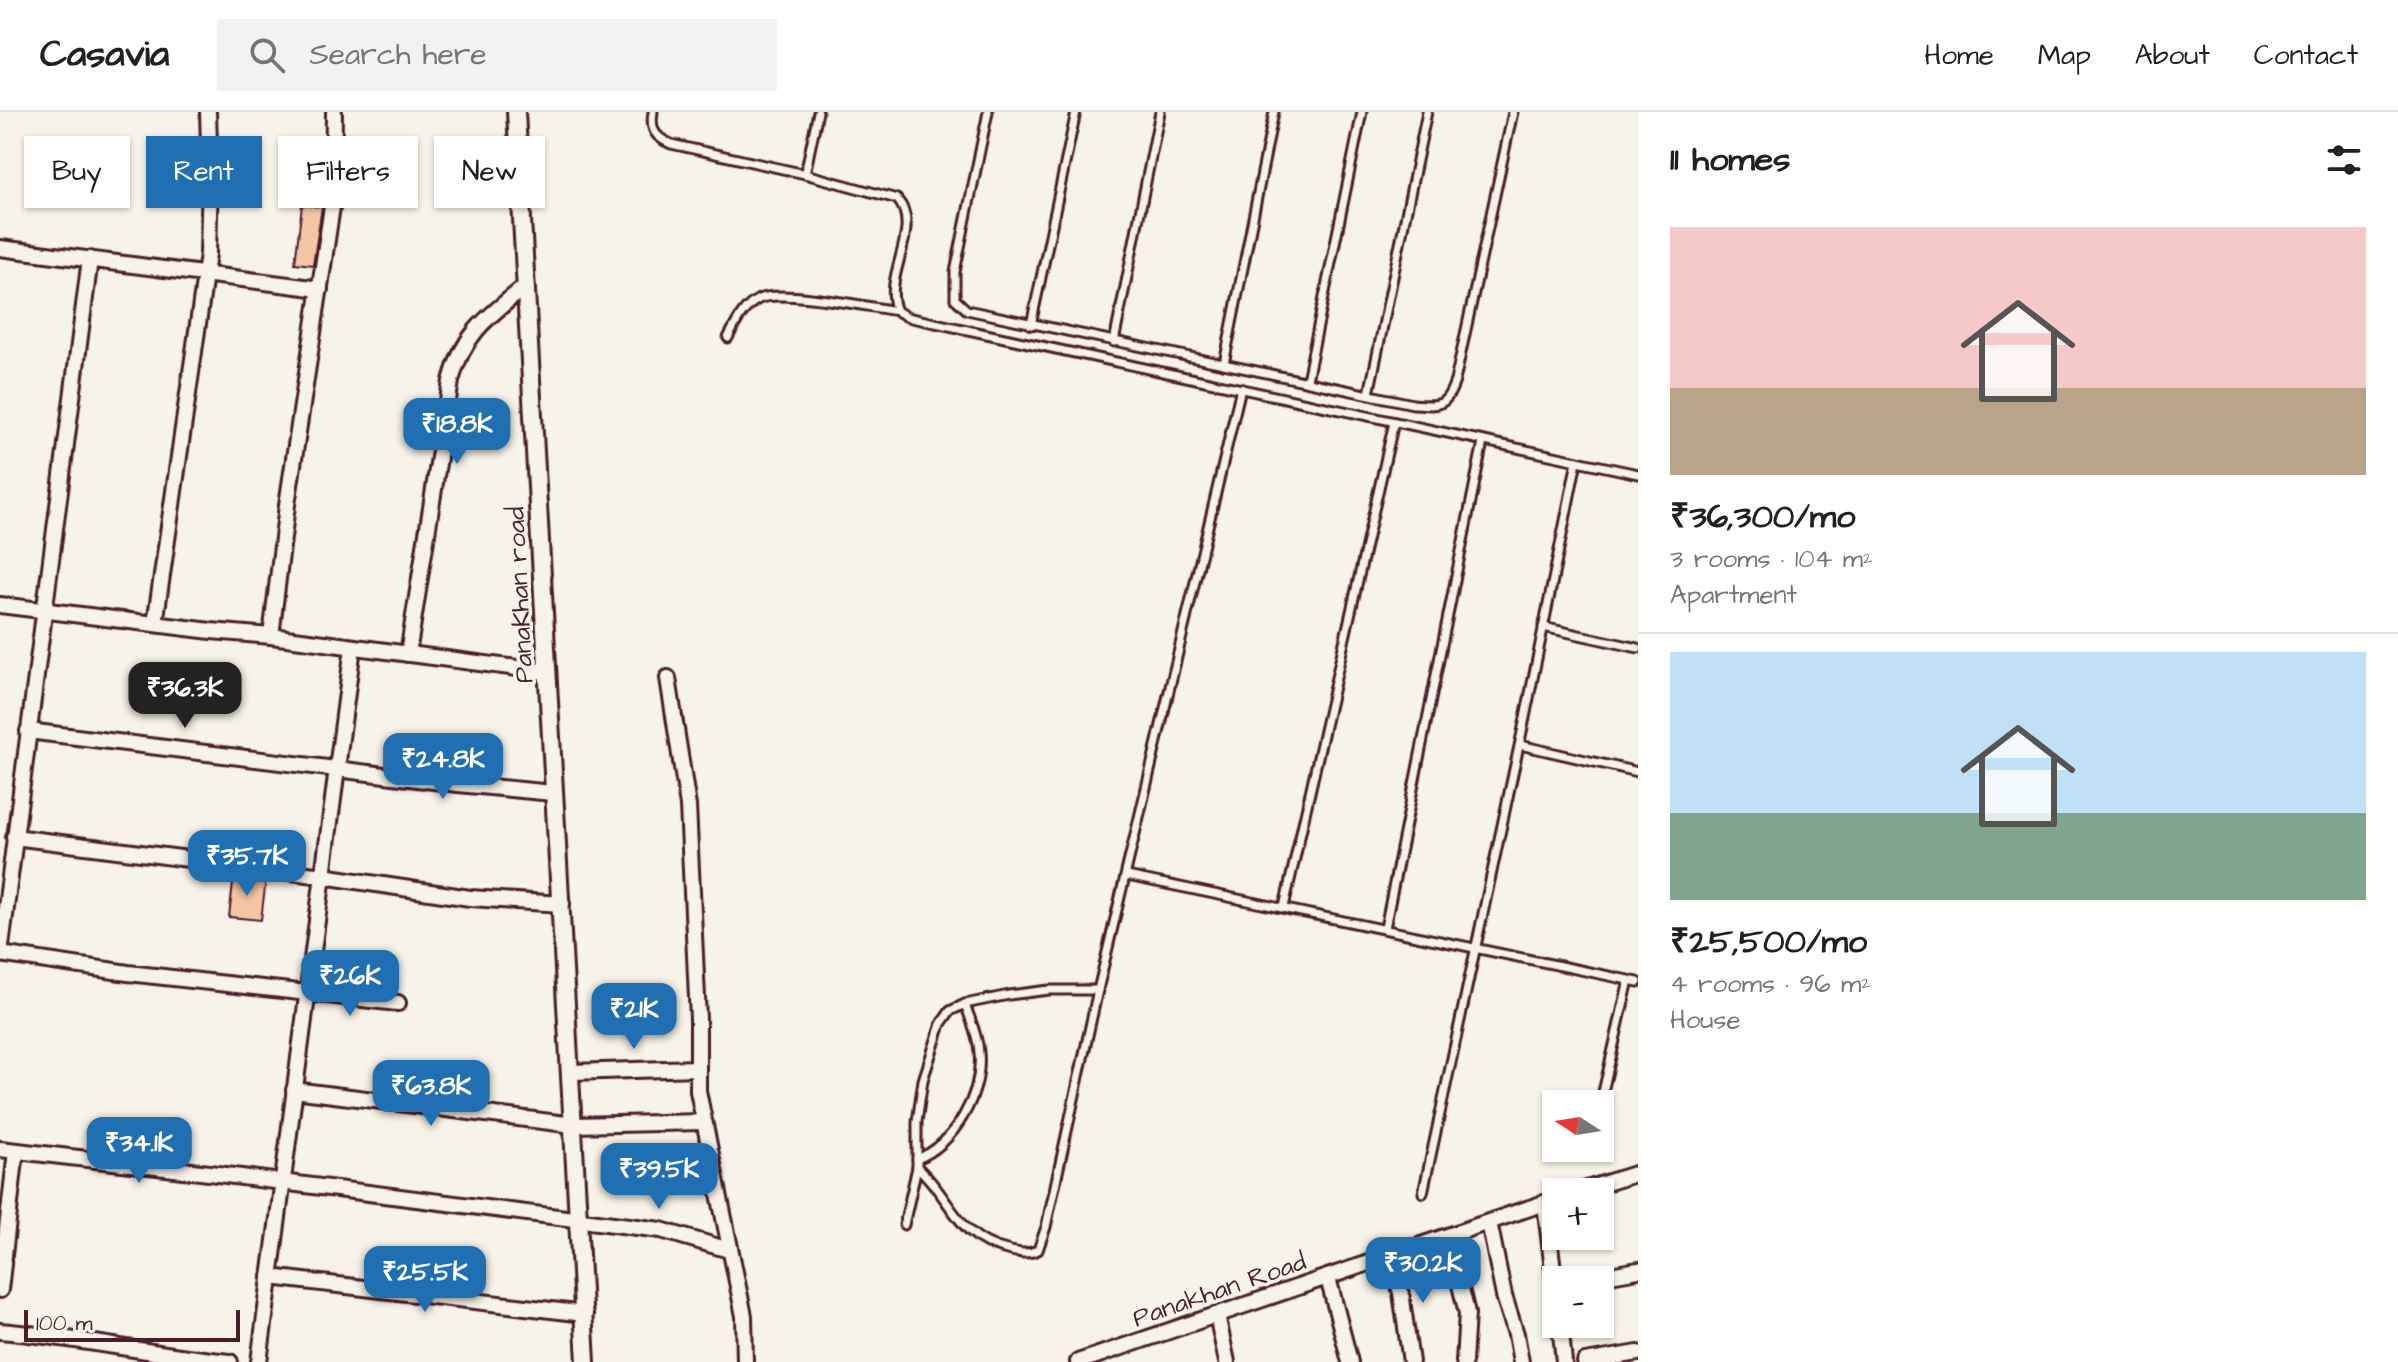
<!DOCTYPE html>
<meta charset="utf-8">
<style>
body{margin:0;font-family:"Architects Daughter",sans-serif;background:#f2f2f2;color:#202124;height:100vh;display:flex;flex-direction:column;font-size:30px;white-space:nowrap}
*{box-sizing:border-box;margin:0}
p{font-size:26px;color:#757577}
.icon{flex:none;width:44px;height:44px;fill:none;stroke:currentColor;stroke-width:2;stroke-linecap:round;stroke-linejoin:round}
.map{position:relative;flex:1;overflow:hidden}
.sheet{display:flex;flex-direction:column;background:#fff;width:760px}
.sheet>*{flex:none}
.hud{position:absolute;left:24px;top:24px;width:760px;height:72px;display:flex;gap:16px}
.needle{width:52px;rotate:282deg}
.tools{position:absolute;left:1542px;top:978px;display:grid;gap:16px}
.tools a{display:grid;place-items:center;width:72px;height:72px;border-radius:0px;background:#fff;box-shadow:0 2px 6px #0004;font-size:40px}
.scale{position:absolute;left:24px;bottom:20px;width:216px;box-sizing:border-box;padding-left:8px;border:4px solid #4a1f2b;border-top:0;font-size:22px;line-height:28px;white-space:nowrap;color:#4a1f2b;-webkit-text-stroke:6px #f7f3e8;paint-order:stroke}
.price{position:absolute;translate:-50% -68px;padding:0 18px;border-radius:16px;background:#1f6fb2;color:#fff;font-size:26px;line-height:52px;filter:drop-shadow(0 2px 4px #0008)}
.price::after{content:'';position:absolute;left:50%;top:48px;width:24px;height:18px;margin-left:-12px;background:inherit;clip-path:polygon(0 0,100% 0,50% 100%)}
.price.active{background:#222;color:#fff}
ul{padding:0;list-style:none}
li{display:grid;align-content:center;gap:16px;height:424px;padding:0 32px}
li+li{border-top:2px solid #e0e0e0}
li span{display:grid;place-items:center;height:248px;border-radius:0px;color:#555}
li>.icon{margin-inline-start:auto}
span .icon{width:144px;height:144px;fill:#fffc;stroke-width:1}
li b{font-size:34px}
h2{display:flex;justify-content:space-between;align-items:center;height:96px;padding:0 32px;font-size:34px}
.tag{padding:0 28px;border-radius:0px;background:#fff;box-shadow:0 2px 6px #0004;font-size:28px;line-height:72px}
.tag.active{background:#1f6fb2;color:#fff}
header{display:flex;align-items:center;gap:48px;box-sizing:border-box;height:112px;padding:0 40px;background:#fff;border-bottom:2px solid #e0e0e0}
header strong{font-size:38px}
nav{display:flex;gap:44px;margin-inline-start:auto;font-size:28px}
.search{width:560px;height:72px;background:#f2f2f2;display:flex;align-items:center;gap:20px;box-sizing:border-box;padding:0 28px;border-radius:0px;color:#757577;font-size:30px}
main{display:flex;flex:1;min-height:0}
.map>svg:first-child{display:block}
</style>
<header>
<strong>Casavia</strong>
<div class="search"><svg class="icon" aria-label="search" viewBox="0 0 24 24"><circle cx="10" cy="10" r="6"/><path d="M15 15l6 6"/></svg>Search here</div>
<nav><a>Home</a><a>Map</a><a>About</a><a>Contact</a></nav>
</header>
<main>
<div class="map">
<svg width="1638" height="1250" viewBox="0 0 1638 1250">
<rect width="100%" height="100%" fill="#f7f3e8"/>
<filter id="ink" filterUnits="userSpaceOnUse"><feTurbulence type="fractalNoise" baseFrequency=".0125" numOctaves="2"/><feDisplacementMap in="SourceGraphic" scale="16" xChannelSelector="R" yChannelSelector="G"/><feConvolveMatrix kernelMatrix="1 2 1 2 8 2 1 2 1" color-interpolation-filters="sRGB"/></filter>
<g filter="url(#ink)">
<g fill="#f5c6a4" stroke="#4a1f2b" stroke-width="2">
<polygon points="302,93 322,95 313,153 295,151"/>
<polygon points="234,763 266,767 261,808 229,805"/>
</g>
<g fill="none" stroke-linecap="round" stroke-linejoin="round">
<defs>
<g id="service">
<path d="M 653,0 C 650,18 655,25 671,32 L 805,62 L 897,87 C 924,117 881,165 897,199 L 907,205 L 1638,362"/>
<path d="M 988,0 L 955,160 L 955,187 L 967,198 L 1413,292 C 1440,294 1446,295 1455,269 L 1513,0"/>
<polyline points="805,62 818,0"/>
<polyline points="1031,213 1076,0"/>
<path d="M 728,226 C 736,211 743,195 759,187 C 780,177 870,195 897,199"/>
<polyline points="1114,230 1160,0"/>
<polyline points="1224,252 1274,0"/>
<polyline points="1307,268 1362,0"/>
<polyline points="1369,282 1427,0"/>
<polyline points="1543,515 1638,536"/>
<polyline points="1520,633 1638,660"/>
<polyline points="1127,764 1638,870"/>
<polyline points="1284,795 1394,310"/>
<polyline points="1385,816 1483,330"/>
<polyline points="1600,993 1629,868"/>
<path d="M 917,1047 C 955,1032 983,981 979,940 C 978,923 970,907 965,892"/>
<path d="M 917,1055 C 951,1084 956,1127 1007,1138 C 1019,1141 1027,1143 1038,1138 L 1046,1115 L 1098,878 L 1241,276"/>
<polyline points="1423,1081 1525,606 1577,349"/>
<polyline points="904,1113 917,1055 917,1010 923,968 941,912 950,899 965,892 1009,883 1049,878 1098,878"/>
</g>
<g id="minor">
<polyline points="0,136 320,177"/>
<polyline points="0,493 211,519 271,524 548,560"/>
<polyline points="155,512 208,142 210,65 208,0"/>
<polyline points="271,524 287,393 333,88 334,0"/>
<path d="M 408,542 L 451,269 C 463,221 490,203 526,174"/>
<polyline points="668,566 688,694 698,907 698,979 744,1204 745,1250"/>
<polyline points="28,619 458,672 553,681"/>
<polyline points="14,725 323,764 470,786 562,792"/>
<polyline points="0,842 90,147"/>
<polyline points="0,842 128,861 398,891"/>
<polyline points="571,960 698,956"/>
<polyline points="294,978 574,1013 702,1010"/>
<polyline points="0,1037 218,1062 661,1118 729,1138"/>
<polyline points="1577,1080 1638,1061"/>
<polyline points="1545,1091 1556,1183"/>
<polyline points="1489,1110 1504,1184 1516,1222 1521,1250"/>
<polyline points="1448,1125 1467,1201 1464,1250"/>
<polyline points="1391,1144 1401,1181 1411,1250"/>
<polyline points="270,1165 585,1202"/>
<polyline points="1328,1166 1350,1250"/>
<polyline points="1582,1168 1638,1158"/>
<polyline points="0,1178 16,1039"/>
<polyline points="1217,1203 1227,1250"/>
<polyline points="1560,1212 1564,1250"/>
<path d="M 0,1219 C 77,1225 153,1243 230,1250"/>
<polyline points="259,1250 353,535"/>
<polyline points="1078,1250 1556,1087"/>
<polyline points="1585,1250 1638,1241"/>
</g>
<polyline id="tertiary" points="516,0 586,1250"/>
</defs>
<use href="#service" stroke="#4a1f2b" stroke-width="13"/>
<use href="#minor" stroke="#4a1f2b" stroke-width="20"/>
<use href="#tertiary" stroke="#4a1f2b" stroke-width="22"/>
<use href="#service" stroke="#f7f3e8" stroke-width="7"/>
<use href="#minor" stroke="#f7f3e8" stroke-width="14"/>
<use href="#tertiary" stroke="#f7f3e8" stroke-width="16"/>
</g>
</g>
<g text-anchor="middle" stroke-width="7" stroke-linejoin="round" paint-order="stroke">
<g font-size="26" fill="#4a1f2b" stroke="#f7f3e8">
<text transform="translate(519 483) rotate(-93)" y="9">PanaKhan road</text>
<text transform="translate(1219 1177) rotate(-19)" y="9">Panakhan Road</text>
</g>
</g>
</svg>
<div class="tools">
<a><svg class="needle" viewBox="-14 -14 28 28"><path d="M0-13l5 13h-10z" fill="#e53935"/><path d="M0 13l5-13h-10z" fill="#757577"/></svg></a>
<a>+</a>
<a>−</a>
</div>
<div class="scale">100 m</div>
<b class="price" style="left:457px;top:354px">₹18.8K</b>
<b class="price active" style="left:185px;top:618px">₹36.3K</b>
<b class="price" style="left:443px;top:689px">₹24.8K</b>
<b class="price" style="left:247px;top:786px">₹35.7K</b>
<b class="price" style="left:350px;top:906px">₹26K</b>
<b class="price" style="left:634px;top:939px">₹21K</b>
<b class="price" style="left:431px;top:1016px">₹63.8K</b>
<b class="price" style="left:139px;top:1073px">₹34.1K</b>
<b class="price" style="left:659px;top:1099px">₹39.5K</b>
<b class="price" style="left:1423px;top:1193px">₹30.2K</b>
<b class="price" style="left:425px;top:1202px">₹25.5K</b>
<div class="hud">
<a class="tag">Buy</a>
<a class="tag active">Rent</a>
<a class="tag">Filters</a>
<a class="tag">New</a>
</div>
</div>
<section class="sheet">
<h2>11 homes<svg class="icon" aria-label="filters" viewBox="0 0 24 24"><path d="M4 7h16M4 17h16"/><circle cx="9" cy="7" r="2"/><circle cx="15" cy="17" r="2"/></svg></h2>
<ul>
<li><span style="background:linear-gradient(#f6c9c9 65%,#b9a48a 0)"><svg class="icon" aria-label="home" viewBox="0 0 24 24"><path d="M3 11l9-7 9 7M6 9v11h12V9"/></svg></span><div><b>₹36,300/mo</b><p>3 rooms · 104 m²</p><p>Apartment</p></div></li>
<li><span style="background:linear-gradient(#bfe0f5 65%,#7fa58c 0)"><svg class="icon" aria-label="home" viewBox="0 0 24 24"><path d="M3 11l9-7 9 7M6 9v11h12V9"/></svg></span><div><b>₹25,500/mo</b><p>4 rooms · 96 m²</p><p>House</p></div></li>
</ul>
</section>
</main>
